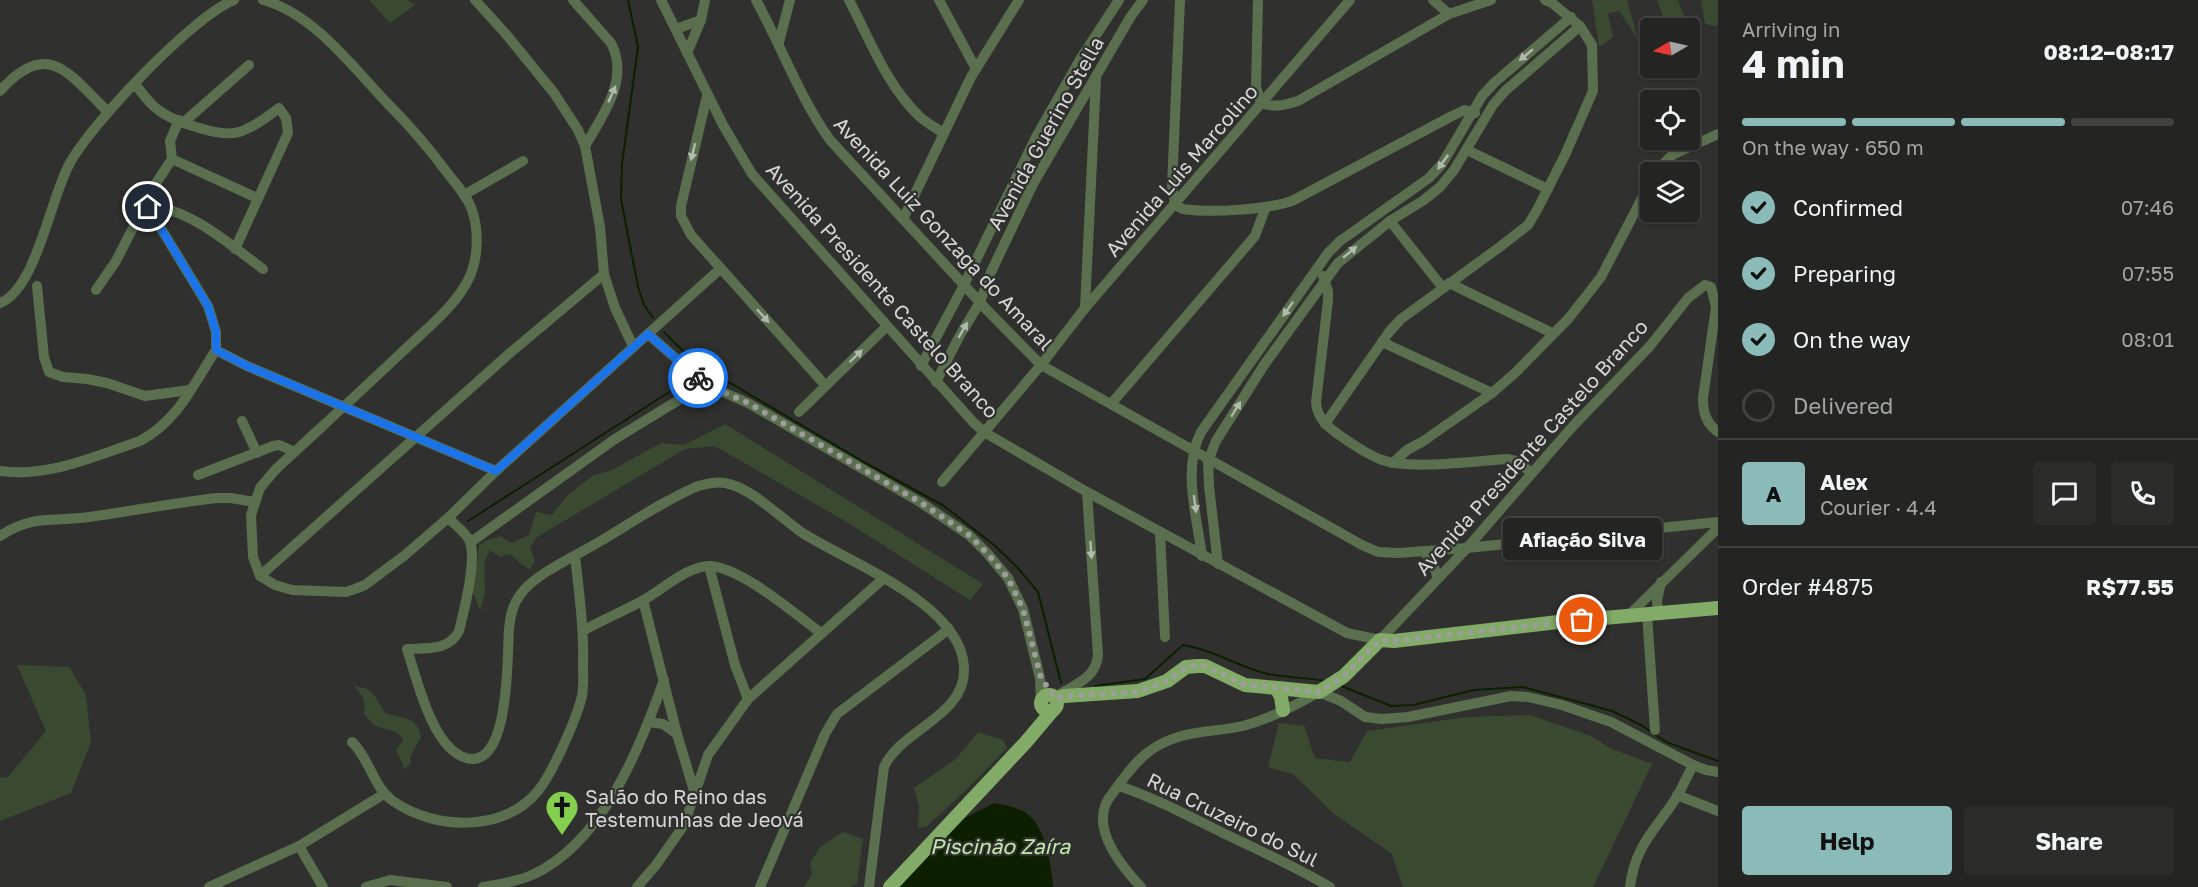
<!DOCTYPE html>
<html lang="en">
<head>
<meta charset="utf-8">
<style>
	:root { --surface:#242523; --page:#2c2d2b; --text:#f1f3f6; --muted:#a3a5a6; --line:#414241; --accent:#8bbbb9 }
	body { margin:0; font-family:"Golos Text",sans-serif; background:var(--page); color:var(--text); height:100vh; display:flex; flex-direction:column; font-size:22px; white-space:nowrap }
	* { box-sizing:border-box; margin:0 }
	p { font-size:20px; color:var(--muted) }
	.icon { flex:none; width:33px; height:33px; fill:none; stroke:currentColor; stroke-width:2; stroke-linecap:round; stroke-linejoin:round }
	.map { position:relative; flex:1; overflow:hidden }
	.panel { display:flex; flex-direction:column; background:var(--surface); width:480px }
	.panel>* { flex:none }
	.needle { width:39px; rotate:261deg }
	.tools { position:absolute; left:1640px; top:18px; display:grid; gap:12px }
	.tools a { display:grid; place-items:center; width:60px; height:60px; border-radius:6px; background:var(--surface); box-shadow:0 2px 4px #0004,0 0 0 2px var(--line); font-size:30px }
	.pin { position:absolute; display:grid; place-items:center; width:51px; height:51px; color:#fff; margin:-26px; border:3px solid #fff; border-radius:50%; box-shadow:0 2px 6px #0007 }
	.courier { position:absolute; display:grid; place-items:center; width:60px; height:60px; margin:-30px; border:4px solid #1a73e8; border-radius:50%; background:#fff; color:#222; box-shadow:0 2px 8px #0007 }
	.bubble { position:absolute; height:42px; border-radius:6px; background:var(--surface); box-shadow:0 2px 4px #0004,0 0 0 2px var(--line); font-size:20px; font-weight:700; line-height:42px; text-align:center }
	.headline em { font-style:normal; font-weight:700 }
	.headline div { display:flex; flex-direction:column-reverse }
	.headline { display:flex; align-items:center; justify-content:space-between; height:102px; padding:0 24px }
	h1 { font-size:39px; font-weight:700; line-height:45px }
	.bar { display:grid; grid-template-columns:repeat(4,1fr); gap:9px 6px; align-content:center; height:72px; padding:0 24px }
	.bar i { height:8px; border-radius:4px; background:var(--line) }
	.bar .on { background:var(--accent) }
	.bar p { grid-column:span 4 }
	.line { display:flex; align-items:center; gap:15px; padding:0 24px; border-top:2px solid var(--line) }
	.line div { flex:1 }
	.round { display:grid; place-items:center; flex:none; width:63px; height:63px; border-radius:6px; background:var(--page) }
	ol { padding:0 24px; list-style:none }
	li { display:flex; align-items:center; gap:18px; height:66px }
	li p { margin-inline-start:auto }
	li .icon { padding:6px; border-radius:50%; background:var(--accent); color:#111; stroke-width:4 }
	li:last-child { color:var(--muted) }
	li i { width:33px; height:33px; border:3px solid var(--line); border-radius:50% }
	.cta { display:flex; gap:12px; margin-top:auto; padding:12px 24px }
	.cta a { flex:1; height:69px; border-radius:6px; background:var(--accent); color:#111; font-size:24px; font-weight:700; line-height:69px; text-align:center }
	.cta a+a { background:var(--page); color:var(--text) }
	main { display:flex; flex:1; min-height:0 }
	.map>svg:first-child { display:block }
</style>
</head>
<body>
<main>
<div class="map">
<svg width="1718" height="887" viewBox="0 0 1718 887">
	<rect width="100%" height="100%" fill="#30312f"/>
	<!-- green -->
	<g fill="#3a4a30">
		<polygon points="369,0 407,0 415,5 390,23"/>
		<polygon points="1592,0 1627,0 1638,39 1619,11 1608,14 1613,37 1599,47"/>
		<polygon points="1657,0 1678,0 1685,18 1665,22"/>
		<polygon points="1701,0 1718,0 1718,26 1705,24"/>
		<polygon points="725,424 983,584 970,600 845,521 715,446 685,449 537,537 530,547 535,561 529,570 510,554 500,557 490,550 484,563 485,592 480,611 473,592 479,546 485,541 500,536 512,543 529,535 536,512 552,515 567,496 592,476 612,470 661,443 684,445"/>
		<polygon points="17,665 69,667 86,695 91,742 71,793 0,821 0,778 8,777 46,731"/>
		<path d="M353,686c21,2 22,10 32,27 18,7 31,1 36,24l-11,20 1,6 -6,6 -9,-19 8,-11 -8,-7 -21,-6 -11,-12c2,-14 -1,-19 -11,-28z"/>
		<polygon points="1530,715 1591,736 1610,748 1652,764 1593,887 1403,887 1392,854 1333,813 1293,774 1268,767 1279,723 1304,726 1315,758 1350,762 1367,731 1467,717"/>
		<polygon points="978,732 1003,740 1007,748 968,788 926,827 918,828 919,805 914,788 956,759"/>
		<polygon points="843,832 863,839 857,884 850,887 804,887 812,874 810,863 821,846"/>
	</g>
	<!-- water -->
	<path fill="#0c2000" d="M994,803c11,2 22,4 32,10 19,11 26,54 27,74h-157l69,-69z"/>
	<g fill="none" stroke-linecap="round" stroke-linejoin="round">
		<!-- stream -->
		<g stroke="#0c2000" stroke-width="2">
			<polyline points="628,0 638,47 622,164 621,199 638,287 644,305 653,318"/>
			<polyline points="664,332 701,369 732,384 862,461 944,506 994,545 1017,567 1038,592 1061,683"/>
			<polyline points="468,521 691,378"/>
			<polyline points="1339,685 1391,706 1413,705 1474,690 1523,687 1612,711 1641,725 1666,742 1718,761"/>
			<path d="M1095,686l50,-7 38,-34c31,5 51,20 81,28 19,5 41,4 61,8"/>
		</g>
		<!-- minor -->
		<g stroke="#5a6f4e" stroke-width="10">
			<path d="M263,0c52,14 91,69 127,106 22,22 41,45 59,69 7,9 16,19 21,30 10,23 9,57 -4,79 -14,25 -44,49 -65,69 -42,40 -84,78 -126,117l-15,18 -9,27 2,42 7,19 15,9 17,5 54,2 9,-3 10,-4 40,-30 43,-37 48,-47 224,-202"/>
			<polyline points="475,0 505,33 554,93 578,130 585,146 600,227 604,274 615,308 633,346"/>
			<path d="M573,0l38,43c19,36 -8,72 -26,103"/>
			<path d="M661,0l62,125 29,49 221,248 11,10 103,60 260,141 33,7 87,-92 106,-122 77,-80 38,-48 17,-13 6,2 5,20 -13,91c0,15 3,25 15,34"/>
			<path d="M756,0c25,46 44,98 74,140l158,171 53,54 321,180 16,7 20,1 69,-5 251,-26"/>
			<path d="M849,0c21,40 38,86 71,117 7,6 16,11 23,16"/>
			<polyline points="939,0 976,69"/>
			<path d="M1180,0l-8,186 3,19 8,4c28,4 82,1 109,-8l158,-84 15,-7 10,3"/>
			<path d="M1258,0l-2,87 5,16c14,5 24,2 37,-2l151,-87 42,-14"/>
			<polyline points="1433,0 1449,14"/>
			<polyline points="676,29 701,20"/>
			<polyline points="779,42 790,0"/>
			<polyline points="687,53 701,20 705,0"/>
			<path d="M135,84c7,9 13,18 22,25 15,12 63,29 82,23 15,-5 28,-15 40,-24l7,10 2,15 -53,116"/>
			<path d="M0,91c48,-54 69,-17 108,21"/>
			<polyline points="707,96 681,206 681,216 691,235 825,385"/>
			<polyline points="184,122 249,65"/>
			<polyline points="1467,150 1548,189"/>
			<polyline points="172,159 257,198"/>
			<polyline points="1656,172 1672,155 1718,134"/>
			<polyline points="464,195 523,161"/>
			<polyline points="145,202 208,306 216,332 216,350"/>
			<path d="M148,207c38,-2 85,40 115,62"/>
			<polyline points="903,219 971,77 1019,0"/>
			<polyline points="1390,221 1443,288"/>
			<path d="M1323,276l5,15v10l-12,101c1,17 13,26 26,35 13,9 26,18 40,23 29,10 92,1 125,-1l9,2 16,12"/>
			<polyline points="1449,283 1552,333"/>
			<polyline points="37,286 44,357 49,372 63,377 87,379 107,383 145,396 190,390"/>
			<polyline points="96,290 116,261 139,216 146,198 172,159 170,141 179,120"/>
			<path d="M0,303c37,-15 50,-105 70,-140 21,-39 123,-147 164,-163"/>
			<polyline points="1085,308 1096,79"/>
			<polyline points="648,334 705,384 748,403 920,502 969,535 987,553 1008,578 1023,609 1040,678 1041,701"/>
			<polyline points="1382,342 1492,393"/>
			<polyline points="216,350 247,366 496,471"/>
			<polyline points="921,366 964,285 1036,137 1081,58 1119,0"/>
			<polyline points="936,382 959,337 980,302 991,272 1033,184 1131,16 1143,0"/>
			<polyline points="1111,404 1255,236 1265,209"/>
			<polyline points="799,412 886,327"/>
			<polyline points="242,421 257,453"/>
			<polyline points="1325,424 1389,332 1401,319 1501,246 1528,225 1537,210 1565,155 1593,91 1592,45 1580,26 1552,3 1545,0"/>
			<polyline points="1393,463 1407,450 1422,442 1492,393 1515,373 1569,318 1601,277 1650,183"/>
			<path d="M0,471c48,7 95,-15 140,-30 38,-20 54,-58 76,-91"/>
			<polyline points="198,475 273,446 279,445 295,452"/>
			<polyline points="942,482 1041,365 1085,308 1350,0"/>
			<path d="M448,518c7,7 19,15 22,24 7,19 -6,69 -11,89 -10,20 -32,17 -52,18 10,30 25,99 59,109 45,13 41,-106 43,-129 1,-12 4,-25 11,-34 13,-20 57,-40 79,-53 32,-19 64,-41 99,-56 8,-2 17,-5 27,-3 25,4 55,34 76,49 46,30 160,71 163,135 3,49 -63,62 -80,100l-15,120"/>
			<polyline points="1160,532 1165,637"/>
			<path d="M0,536c33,-22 52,-14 89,-19 43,-6 85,-14 128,-19h14l23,4"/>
			<polyline points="471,542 615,439 705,384"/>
			<polyline points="1425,553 1431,559 1438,578"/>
			<path d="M1202,556c-5,-39 -20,-88 -1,-124l127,-179 12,-12 89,-63 13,-14 40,-68 12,-13 77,-66"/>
			<polyline points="1218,564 1209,486 1208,461 1216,441 1264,365 1338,263 1390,221 1424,200 1440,187 1454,170 1493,105 1505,91 1580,26"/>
			<polyline points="709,566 735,665 748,699"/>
			<polyline points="260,576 510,353 604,274"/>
			<polyline points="643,600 677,734 695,794"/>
			<polyline points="1658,613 1657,601 1661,582"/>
			<polyline points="1647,614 1655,730"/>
			<polyline points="1629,615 1718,528"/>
			<path d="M584,630c19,-10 39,-19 58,-29 18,-10 48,-37 69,-35 32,3 83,47 110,67"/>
			<path d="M1058,695c18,-11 38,-17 40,-40l-11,-163"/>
			<polyline points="649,722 663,724 677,734"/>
			<path d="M352,742c18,17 21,45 41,59 41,29 111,32 145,-10 14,-17 39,-73 44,-95 2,-10 1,-21 1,-32 1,-36 -4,-72 -8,-108"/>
			<path d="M1119,786c36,12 70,30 104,47 36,17 73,34 107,54"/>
			<polyline points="1677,795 1718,811"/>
			<polyline points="299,846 323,887"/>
			<polyline points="209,887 299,846 384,794"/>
			<polyline points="366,887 390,880 447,887"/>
			<path d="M483,887c16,-3 33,-5 49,-12 71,-32 107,-126 132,-195"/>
			<polyline points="637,887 656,865 684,825 708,755 748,699 884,578"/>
			<polyline points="760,887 825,734 837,714 949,629"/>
			<path d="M1141,887c-18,-19 -46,-53 -36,-81 3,-9 10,-15 15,-23 12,-16 24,-31 43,-40 25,-13 54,-11 80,-17 27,-7 53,-21 76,-34l22,9 24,16 17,2 26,-2 103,-21 17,1 34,8 49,17 82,43 13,5 12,2"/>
			<path d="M1630,887c5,-43 27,-58 48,-92 5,-10 10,-20 15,-30"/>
		</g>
		<!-- major -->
		<g stroke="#81ab67" stroke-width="14">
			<polyline points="1277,689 1281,697 1283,710"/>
			<circle cx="1049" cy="703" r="8"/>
			<polyline points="1056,699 1064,696 1138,691 1167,681 1186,667 1197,666 1205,666 1245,685 1319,692 1344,676 1380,640 1394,641 1558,622 1718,608"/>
			<polyline points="890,887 1026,742 1053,710"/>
		</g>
	</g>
	<!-- one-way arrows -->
	<defs><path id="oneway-solid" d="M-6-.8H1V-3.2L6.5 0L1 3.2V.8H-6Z" transform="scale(1.5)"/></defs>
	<g fill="#b2b9ae">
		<use href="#oneway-solid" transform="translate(1526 55) rotate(140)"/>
		<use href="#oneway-solid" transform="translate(612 94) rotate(-66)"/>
		<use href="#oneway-solid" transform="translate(693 152) rotate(104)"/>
		<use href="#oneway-solid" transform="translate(1443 162) rotate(126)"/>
		<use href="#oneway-solid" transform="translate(1350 252) rotate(-40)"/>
		<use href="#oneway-solid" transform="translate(1288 309) rotate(125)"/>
		<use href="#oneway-solid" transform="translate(763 316) rotate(48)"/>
		<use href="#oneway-solid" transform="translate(963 330) rotate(-60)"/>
		<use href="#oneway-solid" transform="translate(856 356) rotate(-44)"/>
		<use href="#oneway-solid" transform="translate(1236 409) rotate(-58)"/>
		<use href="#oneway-solid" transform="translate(1195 504) rotate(82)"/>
		<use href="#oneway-solid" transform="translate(1091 550) rotate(86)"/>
	</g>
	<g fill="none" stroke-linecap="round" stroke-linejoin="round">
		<!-- done -->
		<polyline stroke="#9d9e9c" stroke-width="6" stroke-dasharray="0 10.8" points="698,378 705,384 748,403 920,502 969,535 987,553 1008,578 1023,609 1041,678 1056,699 1064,696 1138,692 1167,681 1186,667 1197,666 1205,666 1245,685 1319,692 1344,676 1380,640 1394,641 1582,620"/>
		<!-- route -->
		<polyline stroke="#1a73e8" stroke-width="8" points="148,207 208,306 216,332 216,350 247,366 496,471 648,334 698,378"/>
	</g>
	<!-- icons -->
	<defs>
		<symbol id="church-pin" viewBox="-11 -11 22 30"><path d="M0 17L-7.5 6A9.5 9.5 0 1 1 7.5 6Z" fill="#84d04e" stroke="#30312f"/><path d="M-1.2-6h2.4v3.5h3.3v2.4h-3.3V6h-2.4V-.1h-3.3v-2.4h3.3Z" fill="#111"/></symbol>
	</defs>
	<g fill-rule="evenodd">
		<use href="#church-pin" x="543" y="788" width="38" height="52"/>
	</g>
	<g text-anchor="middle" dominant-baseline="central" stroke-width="4.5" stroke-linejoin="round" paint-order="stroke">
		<!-- street labels -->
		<g font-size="20" fill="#d8d9d7" stroke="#30312f">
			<text transform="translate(1045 133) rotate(-61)">Avenida Guerino Stella</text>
			<text transform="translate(1181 170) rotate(-49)">Avenida Luis Marcolino</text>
			<text transform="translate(944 233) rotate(47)">Avenida Luiz Gonzaga do Amaral</text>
			<text transform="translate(883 290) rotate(48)">Avenida Presidente Castelo Branco</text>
			<text transform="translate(1531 447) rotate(-48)">Avenida Presidente Castelo Branco</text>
			<text transform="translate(1233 819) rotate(26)">Rua Cruzeiro do Sul</text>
		</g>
		<!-- poi labels -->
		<g font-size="20" fill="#d8d9d7" stroke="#30312f" text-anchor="start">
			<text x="585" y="796">Salão do Reino das<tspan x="585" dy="23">Testemunhas de Jeová</tspan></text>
		</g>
		<!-- water labels -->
		<g font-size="21" font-style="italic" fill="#c1e9ab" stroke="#30312f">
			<text x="1000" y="846">Piscinão Zaíra</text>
		</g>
	</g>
</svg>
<div class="tools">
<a><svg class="needle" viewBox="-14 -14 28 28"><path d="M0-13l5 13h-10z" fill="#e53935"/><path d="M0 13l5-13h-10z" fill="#a3a5a6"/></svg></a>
<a><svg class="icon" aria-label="locate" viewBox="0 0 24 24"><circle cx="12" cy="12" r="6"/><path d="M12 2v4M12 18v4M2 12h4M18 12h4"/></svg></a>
<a><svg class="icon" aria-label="layers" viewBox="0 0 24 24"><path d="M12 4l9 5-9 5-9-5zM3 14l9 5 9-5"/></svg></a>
</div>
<div class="pin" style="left:1582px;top:620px;background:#ea580c"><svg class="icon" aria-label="bag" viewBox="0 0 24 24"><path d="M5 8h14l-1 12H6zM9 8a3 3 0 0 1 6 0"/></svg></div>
<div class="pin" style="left:148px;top:207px;background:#1f2937"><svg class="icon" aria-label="home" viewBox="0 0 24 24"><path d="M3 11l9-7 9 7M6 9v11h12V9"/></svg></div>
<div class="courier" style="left:698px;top:378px"><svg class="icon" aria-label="bike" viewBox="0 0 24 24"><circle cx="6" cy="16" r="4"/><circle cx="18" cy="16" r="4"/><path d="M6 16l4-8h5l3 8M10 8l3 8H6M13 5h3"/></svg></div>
<div class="bubble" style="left:1503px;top:518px;width:159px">Afiação Silva</div>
</div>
<section class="panel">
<div class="headline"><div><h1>4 min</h1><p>Arriving in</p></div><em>08:12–08:17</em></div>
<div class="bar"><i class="on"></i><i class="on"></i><i class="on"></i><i></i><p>On the way · 650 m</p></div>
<ol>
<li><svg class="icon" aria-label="check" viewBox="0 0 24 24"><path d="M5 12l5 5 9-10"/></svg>Confirmed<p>07:46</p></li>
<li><svg class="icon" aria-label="check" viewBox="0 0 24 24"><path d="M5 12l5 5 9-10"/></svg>Preparing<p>07:55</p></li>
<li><svg class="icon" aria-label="check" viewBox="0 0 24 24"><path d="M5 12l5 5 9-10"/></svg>On the way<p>08:01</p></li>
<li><i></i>Delivered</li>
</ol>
<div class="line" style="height:108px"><b class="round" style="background:var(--accent);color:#111">A</b><div><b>Alex</b><p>Courier · 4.4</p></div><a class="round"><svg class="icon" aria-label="chat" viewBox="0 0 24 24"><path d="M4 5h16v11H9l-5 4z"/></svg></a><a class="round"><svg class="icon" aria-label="phone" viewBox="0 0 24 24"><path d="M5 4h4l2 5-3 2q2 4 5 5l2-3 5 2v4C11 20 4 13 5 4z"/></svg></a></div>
<div class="line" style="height:78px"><div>Order #4875</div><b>R$77.55</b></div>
<div class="cta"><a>Help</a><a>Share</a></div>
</section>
</main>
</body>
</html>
